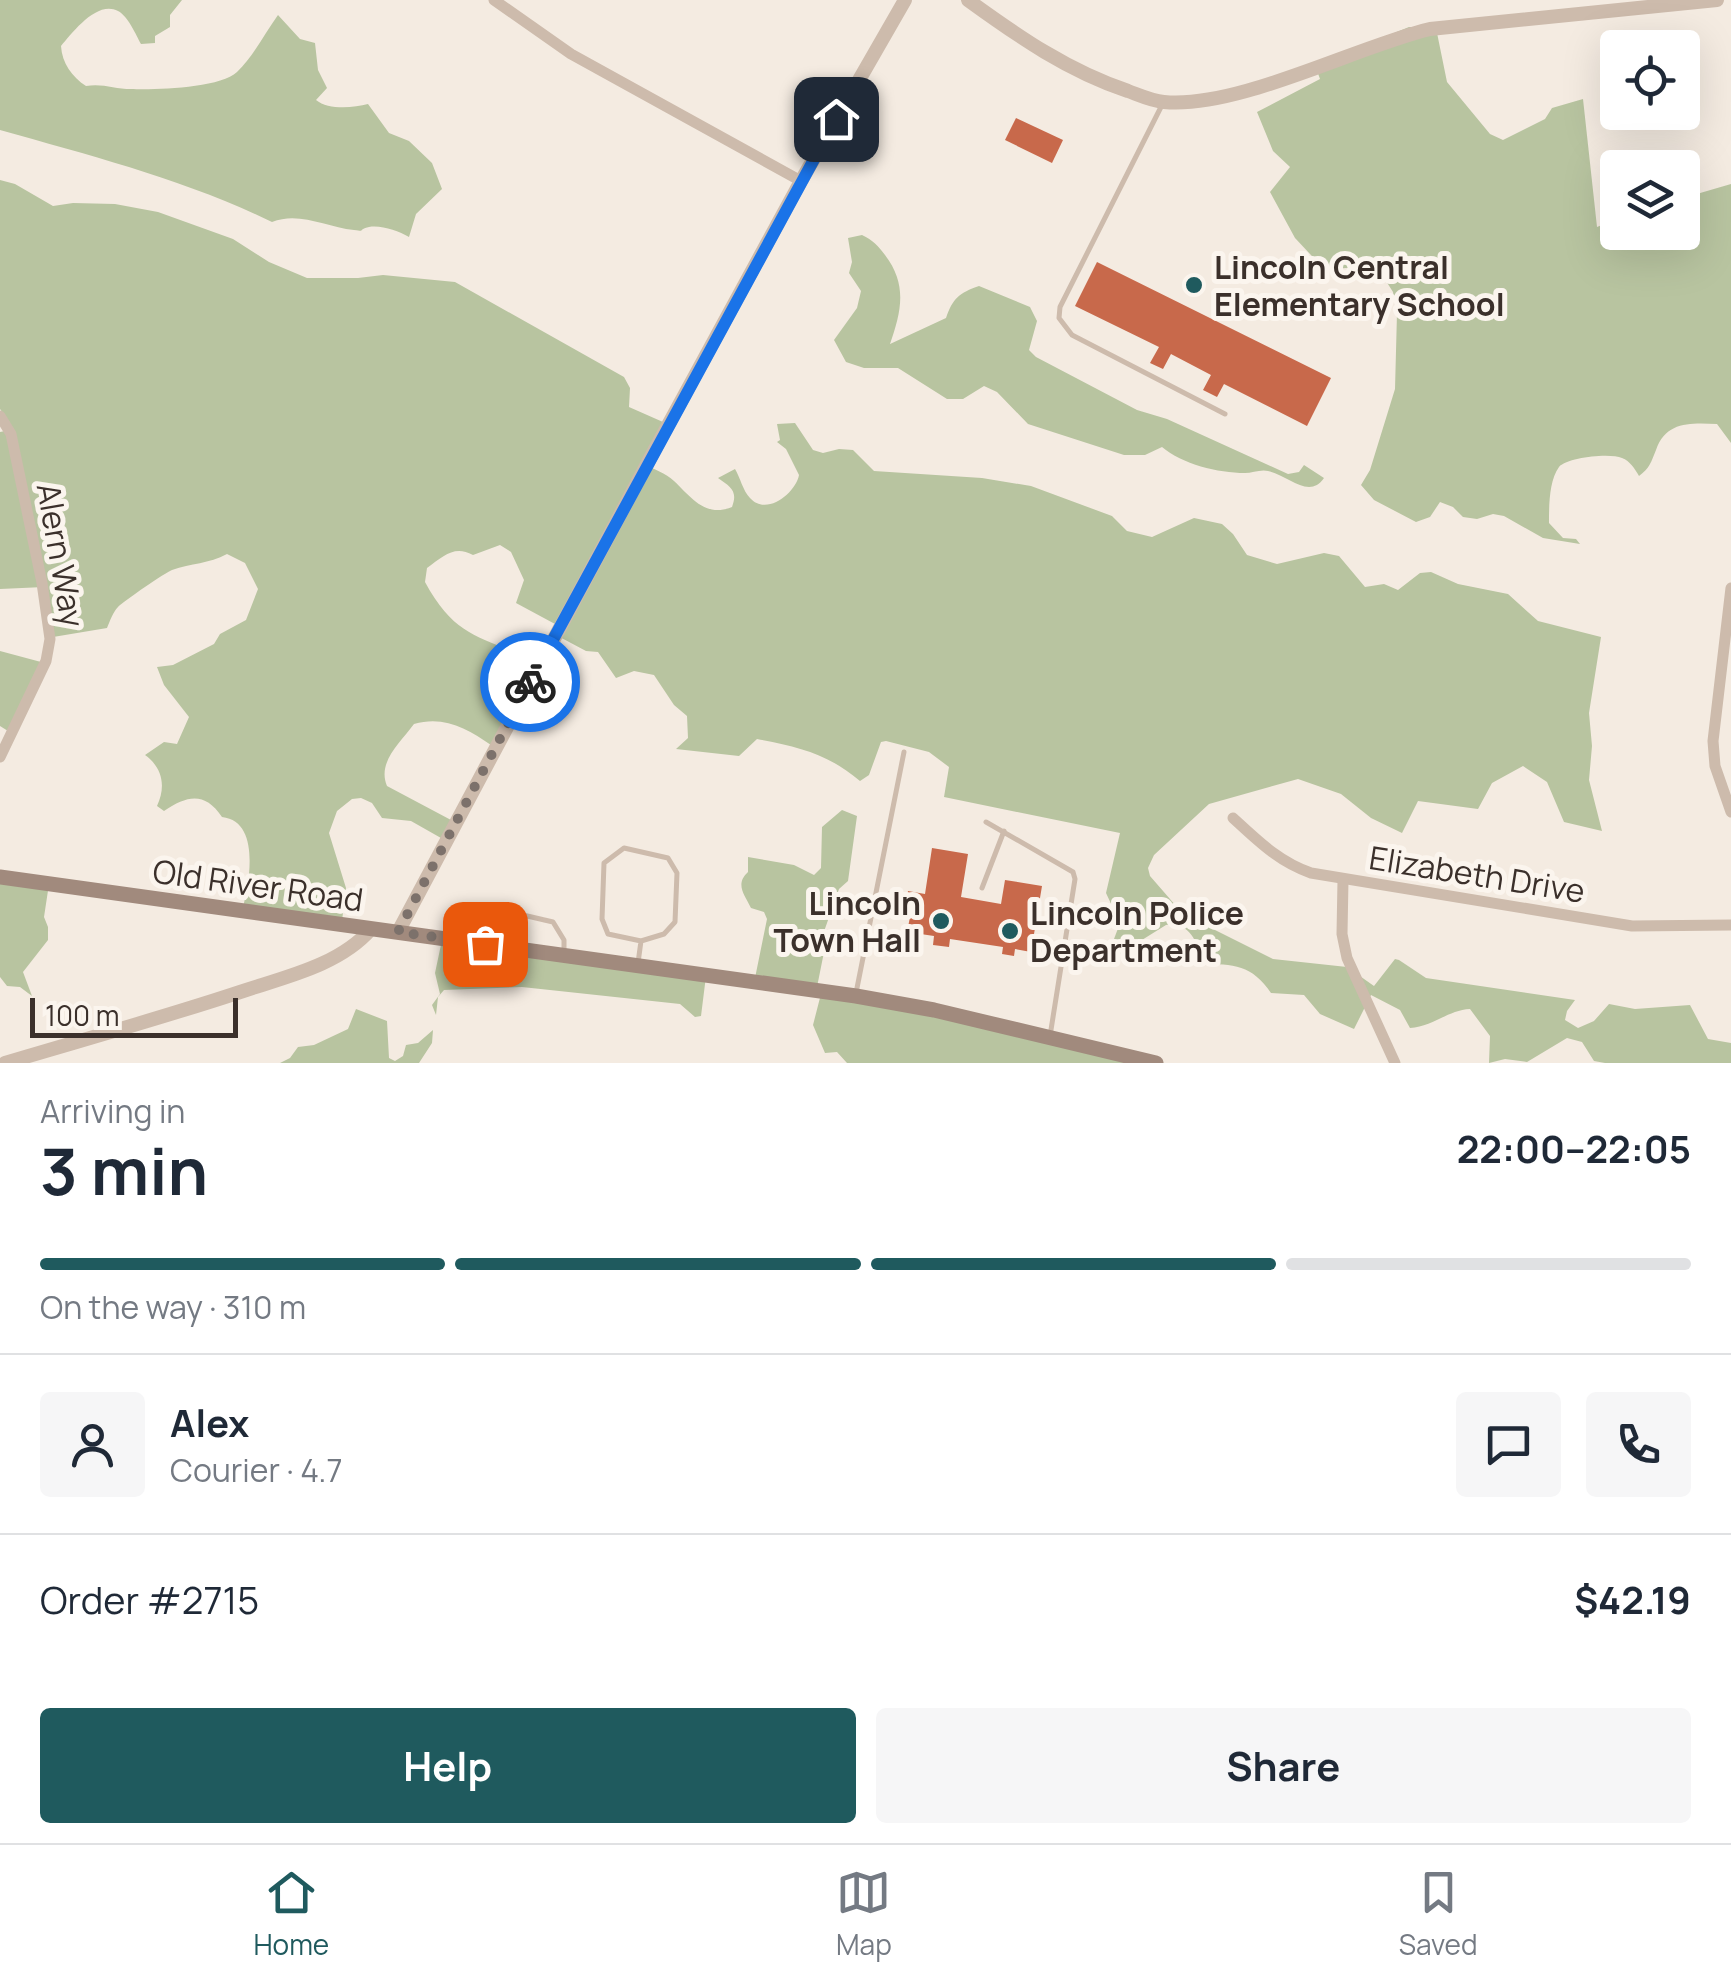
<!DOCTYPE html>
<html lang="en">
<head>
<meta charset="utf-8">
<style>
	:root { --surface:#fff; --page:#f6f6f7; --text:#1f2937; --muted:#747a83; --line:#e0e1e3; --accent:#1f5a5e }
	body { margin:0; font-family:Manrope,sans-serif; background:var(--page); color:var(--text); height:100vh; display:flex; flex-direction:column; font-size:38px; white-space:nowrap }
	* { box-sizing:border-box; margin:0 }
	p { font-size:32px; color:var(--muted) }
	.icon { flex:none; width:55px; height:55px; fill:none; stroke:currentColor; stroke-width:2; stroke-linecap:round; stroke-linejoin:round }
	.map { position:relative; height:1063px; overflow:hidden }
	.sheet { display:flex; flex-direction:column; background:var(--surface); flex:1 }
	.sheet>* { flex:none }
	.tools { position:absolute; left:1600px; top:30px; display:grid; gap:20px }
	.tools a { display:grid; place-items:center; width:100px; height:100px; border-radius:10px; background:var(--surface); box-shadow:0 10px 40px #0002; font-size:50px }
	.scale { position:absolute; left:30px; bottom:25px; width:208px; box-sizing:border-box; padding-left:10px; border:5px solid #3b302b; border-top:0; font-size:28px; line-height:35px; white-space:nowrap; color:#3b302b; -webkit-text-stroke:8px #fbf5ee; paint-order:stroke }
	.pin { position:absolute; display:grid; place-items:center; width:85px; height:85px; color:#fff; margin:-42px; border-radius:20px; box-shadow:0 5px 15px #0006 }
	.courier { position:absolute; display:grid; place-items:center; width:100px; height:100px; margin:-50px; border:8px solid #1a73e8; border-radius:50%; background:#fff; color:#222; box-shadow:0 2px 12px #0007 }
	.summary em { font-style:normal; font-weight:700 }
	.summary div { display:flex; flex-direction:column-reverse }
	.summary { display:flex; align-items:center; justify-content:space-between; height:170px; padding:0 40px }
	h1 { font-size:65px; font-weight:700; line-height:75px }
	.bar { display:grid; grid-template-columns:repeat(4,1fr); gap:15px 10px; align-content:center; height:120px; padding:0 40px }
	.bar i { height:12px; border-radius:8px; background:var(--line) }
	.bar .current { background:var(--accent) }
	.bar p { grid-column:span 4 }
	.line { display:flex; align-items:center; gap:25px; padding:0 40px; border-top:2px solid var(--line) }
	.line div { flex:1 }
	.round { display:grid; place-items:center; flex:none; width:105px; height:105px; border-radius:10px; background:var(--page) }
	.cta { display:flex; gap:20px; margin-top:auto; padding:20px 40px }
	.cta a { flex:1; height:115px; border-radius:10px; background:var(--accent); color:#fff; font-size:40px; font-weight:700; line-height:115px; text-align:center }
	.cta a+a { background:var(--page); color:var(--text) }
	.menu { display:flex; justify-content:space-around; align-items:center; height:140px; border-top:2px solid var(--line); background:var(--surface); font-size:28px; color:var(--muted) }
	.menu a { display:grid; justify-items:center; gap:5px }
	.menu .current { color:var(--accent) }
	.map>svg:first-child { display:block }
</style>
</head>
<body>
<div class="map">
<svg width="1731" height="1063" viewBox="0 0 1731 1063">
	<rect width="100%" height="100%" fill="#f4ebe1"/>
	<!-- green -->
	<g fill="#b8c4a0">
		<path d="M0,0h182l-12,15v12l-15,9v7l-14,1c-5,-9 -13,-28 -23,-33 -21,-11 -45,21 -57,35 1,17 11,31 25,40 16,-3 29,3 45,3 25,1 89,-1 106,-17 16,-15 28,-39 41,-57l22,24 15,4 3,27 9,18 -11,12c12,10 37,8 52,4l21,29 20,8 23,22 10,26 -26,25 -7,23c-11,-6 -27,-12 -40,-10 -13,3 -2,5 -15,3 -28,-3 -55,-19 -82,-8 -86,-42 -180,-66 -272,-92z"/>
		<path d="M1409,27l27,1 11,54 43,52 13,6 42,-21 7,-11 31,-9 14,128 20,-8 1,13h64l1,-34 48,-14v259l-14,-19c-26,-1 -51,-3 -61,26 -5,12 -6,18 -17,26 -4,-7 -9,-15 -17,-18 -12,-5 -54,-1 -63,9 -10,14 -10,39 -10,56l14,15 13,1 4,5 -37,-6 -39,-22 -11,-2 -16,5 -14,-2 -10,-10 -13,-5 -10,15 -14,5 -42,-22 -13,-15 9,-15 25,-81 2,-76 -4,-21 -7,-11 -15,-9 -25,-4 -21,2 -30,-32 -25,-46 20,-25 -17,-16 -16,-39 63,-33 -5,-14z"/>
		<path d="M0,180l15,4 38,22 20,-3 42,1 43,8 75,27 36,23 38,16h51l25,-3 72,7 169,95 6,11 -1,19 34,15 -19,42c9,5 22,9 30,17 17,16 31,37 58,26 6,-16 -1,-20 -14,-29l17,-9c5,8 8,22 15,29 17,19 46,-6 49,-23l-13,-26 -9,-7 3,-2 -3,-16 18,-1 18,27 10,3 16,-4 14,1 21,21 108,7 49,8 81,30 15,15 25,6 42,-19 28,6 11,10 14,21 30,9 47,-11 15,3 26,31 19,-3 14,6 22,-17 11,-1 27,12 50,10 30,27 63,16 -12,76 3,33 -3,34 13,51 -38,-9 -17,-40 -24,-16 -31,17 -14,26 -60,-8 -16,32 -31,-15 -30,-24 -43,-15 -89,25 -55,51 -6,13 2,8 33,38 90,45 74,8 27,19 21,-27 4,1 27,18 149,22 -8,11 -2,9 13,8 16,-7 15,-17 26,5 55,-4 18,34 23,4v20h-126l-11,-2 -12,-19 -15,-4 -40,24 -22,-3 -16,4 1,-27 -20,-27c-22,1 -38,18 -60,19l-10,-18 -29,-15 -17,34 -34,-15 -16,-19 -33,-2c-19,-28 -37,-29 -70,-29 -1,-19 -12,-44 -35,-39l-61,38 15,-40 -14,-30 14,-60 -176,-36 5,-30 -20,-15 -43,-11 -5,1 -12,33 -9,6c-33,-28 -62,-34 -103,-42l-18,17 -63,-7 12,-11 -1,-22 -13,-11 -20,-30 -20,-4 -18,7 -18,-26 -12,-1 -32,-17 1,-10 -39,-21 8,-23 -13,-28 -11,-7 -27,10c-19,-10 -29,1 -46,13l-2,14c32,59 57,52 110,81l-44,82c-23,-16 -47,-30 -77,-21 -14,19 -37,38 -27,62l64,34 -10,18 -30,-17 -29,-3 -10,-15 -11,-5 -9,1 -15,12 -8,22 17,55 -4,33 -99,-14c7,-27 17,-86 -21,-90 -17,-25 -34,-22 -58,-6l-7,-5c9,-19 6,-38 -12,-51l19,-13 13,2 12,-27 -25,-32 -7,-18 16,-2 41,-21 6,-10 26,-14 12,-31 -13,-26 -18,-9c-18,10 -36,9 -55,16 -6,2 -48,31 -54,37 -5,5 -8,14 -11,21l-54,9 -9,-50 -44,2v-157l10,-2v-7l-10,-14z"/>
		<path d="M862,235c11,5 16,11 23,20 23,30 16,57 5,89l56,-26c7,-20 13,-25 33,-32l51,21 7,14 -8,29 7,7 101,53 30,9 121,55 11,-2 5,-7 20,13c-15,22 -36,-3 -56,-7 -7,-2 -16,2 -23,2 -27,0 -63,-9 -83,-26l-17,8h-21l-96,-31 -31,-32 -13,-6 -21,13h-16l-49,-31h-34l-18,-6 -12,-22 23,-32 4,-17 -12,-18 3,-11 -4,-24z"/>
		<polygon points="0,651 41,662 8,731 0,726"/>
		<path d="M842,810l15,6 -9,65 -9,8 -18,51 3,12 -7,35 -62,-9 12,-59 -3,-7 -13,-4c-7,-14 -16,-24 -3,-36v-15l46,8 20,10 7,-7 1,-41z"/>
		<polygon points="0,877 49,884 44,917 48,927 48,940 23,972 32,996 20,987 7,986 0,977"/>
		<polygon points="442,940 706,976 701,1016 695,1017 680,1004 522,987 444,990 438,997 436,1015 432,1005 440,994 435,973"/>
		<polygon points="822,990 1100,1045 1164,1063 847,1063 837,1052 825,1053 813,1025"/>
		<polygon points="356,1009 387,1021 389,1058 395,1061 403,1056 406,1045 418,1043 433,1030 432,1043 419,1063 280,1063 290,1058 298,1047 314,1045 348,1029"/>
	</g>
	<!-- building -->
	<g fill="#c8694b">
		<polygon points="1016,118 1063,140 1052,163 1005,140"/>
		<polygon points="1097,262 1331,378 1307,426 1224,384 1217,397 1203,390 1211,375 1171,354 1163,369 1150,363 1159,347 1075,306"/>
		<polygon points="932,848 968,854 961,897 1001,904 1005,880 1042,886 1031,952 1015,949 1014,956 1002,954 1003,947 950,939 949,947 933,945 934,936 907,932 911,912 904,911 908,891 925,894"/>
	</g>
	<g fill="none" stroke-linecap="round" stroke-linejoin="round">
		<!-- service -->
		<g stroke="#cdbbac" stroke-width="5">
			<polyline points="1162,105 1060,307 1059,318 1072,335 1225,414"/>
			<polyline points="986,822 1073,872 1075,879 1050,1036"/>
			<polyline points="982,888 1004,831"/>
			<polyline points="496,944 506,921 523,915 553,922 564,940 564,952"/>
			<polyline points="638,963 641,941 664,934 675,922 677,873 668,858 624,848 604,863 602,919 608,934 641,941"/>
			<polyline points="856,993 904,752"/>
		</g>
		<!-- minor -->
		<g stroke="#cdbbac" stroke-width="11">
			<polyline points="494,0 571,54 801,181"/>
			<polyline points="0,416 11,434 42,583 50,639 46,661 0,757"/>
			<polyline points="1731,588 1713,741 1715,766 1731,812"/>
			<path d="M1233,818c25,23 46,44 78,55l321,53 99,-1"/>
			<polyline points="1343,880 1342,934 1347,958 1395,1063"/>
		</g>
		<!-- tertiary -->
		<g stroke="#cdbbac" stroke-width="14">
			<path d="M968,0c51,37 100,71 160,91 11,4 24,10 36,11 74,7 191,-55 266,-73l287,-29"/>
			<polyline points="398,932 654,451 801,181 905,0"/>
			<path d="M5,1063c77,-23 153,-44 229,-69 46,-16 104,-27 137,-65"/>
		</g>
		<!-- secondary -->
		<polyline stroke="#a18a7d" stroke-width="15" points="0,877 856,996 934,1010 1156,1063"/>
	</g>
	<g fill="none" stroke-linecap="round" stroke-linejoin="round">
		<!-- done -->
		<polyline stroke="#7c716b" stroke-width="10" stroke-dasharray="0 18" points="485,944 398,932 530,682"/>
		<!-- route -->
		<polyline stroke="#1a73e8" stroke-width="12" points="530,682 836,119"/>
	</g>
	<!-- markers -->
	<g fill="#1f5a5e" stroke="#fbf5ee" stroke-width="4">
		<circle cx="1194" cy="285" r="10"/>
		<circle cx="941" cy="921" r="10"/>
		<circle cx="1010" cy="931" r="10"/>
	</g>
	<g text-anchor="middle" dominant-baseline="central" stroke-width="10" stroke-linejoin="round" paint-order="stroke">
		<!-- poi labels -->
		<g font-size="32" font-weight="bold" fill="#3b302b" stroke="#fbf5ee" text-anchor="start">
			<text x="1214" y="267">Lincoln Central<tspan x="1214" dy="37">Elementary School</tspan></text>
			<text x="921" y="903" text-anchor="end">Lincoln<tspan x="921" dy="37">Town Hall</tspan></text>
			<text x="1030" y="913">Lincoln Police<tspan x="1030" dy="37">Department</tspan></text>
		</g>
		<!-- street labels -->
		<g font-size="32" fill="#3b302b" stroke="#fbf5ee">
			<text transform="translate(61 555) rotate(80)">Alern Way</text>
			<text transform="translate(1477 874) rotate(9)">Elizabeth Drive</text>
			<text transform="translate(258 885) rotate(8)">Old River Road</text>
		</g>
	</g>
</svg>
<div class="tools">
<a><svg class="icon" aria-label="locate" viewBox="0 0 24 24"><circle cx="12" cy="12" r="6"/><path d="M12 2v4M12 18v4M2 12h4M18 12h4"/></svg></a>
<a><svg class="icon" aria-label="layers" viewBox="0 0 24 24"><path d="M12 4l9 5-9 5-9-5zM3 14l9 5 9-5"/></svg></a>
</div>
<div class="scale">100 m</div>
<div class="pin" style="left:485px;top:944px;background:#ea580c"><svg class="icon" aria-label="bag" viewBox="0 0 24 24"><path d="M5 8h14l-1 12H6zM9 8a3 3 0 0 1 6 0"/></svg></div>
<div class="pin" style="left:836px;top:119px;background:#1f2937"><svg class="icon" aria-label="home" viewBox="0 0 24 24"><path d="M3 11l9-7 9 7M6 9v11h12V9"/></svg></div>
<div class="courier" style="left:530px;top:682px"><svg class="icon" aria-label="bike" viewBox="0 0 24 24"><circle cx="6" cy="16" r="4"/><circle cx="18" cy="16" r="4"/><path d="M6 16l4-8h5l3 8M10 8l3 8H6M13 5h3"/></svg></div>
</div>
<section class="sheet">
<div class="summary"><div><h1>3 min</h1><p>Arriving in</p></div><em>22:00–22:05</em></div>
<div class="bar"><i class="current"></i><i class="current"></i><i class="current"></i><i></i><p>On the way · 310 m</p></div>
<div class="line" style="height:180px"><a class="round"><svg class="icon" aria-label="person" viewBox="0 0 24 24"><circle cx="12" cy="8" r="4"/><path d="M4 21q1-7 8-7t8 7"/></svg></a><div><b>Alex</b><p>Courier · 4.7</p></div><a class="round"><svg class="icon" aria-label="chat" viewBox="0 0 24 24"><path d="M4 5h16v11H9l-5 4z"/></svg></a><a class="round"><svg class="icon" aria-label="phone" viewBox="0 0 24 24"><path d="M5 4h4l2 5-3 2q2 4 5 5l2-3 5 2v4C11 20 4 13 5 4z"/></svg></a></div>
<div class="line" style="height:130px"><div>Order #2715</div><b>$42.19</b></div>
<div class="cta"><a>Help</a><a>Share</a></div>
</section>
<nav class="menu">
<a class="current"><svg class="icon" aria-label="home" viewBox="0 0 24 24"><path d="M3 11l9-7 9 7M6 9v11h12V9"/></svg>Home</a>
<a><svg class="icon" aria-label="map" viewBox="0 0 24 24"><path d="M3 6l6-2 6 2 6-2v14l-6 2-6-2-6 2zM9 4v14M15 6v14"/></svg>Map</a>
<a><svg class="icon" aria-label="saved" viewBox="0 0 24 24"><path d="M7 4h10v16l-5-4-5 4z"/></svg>Saved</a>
</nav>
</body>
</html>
